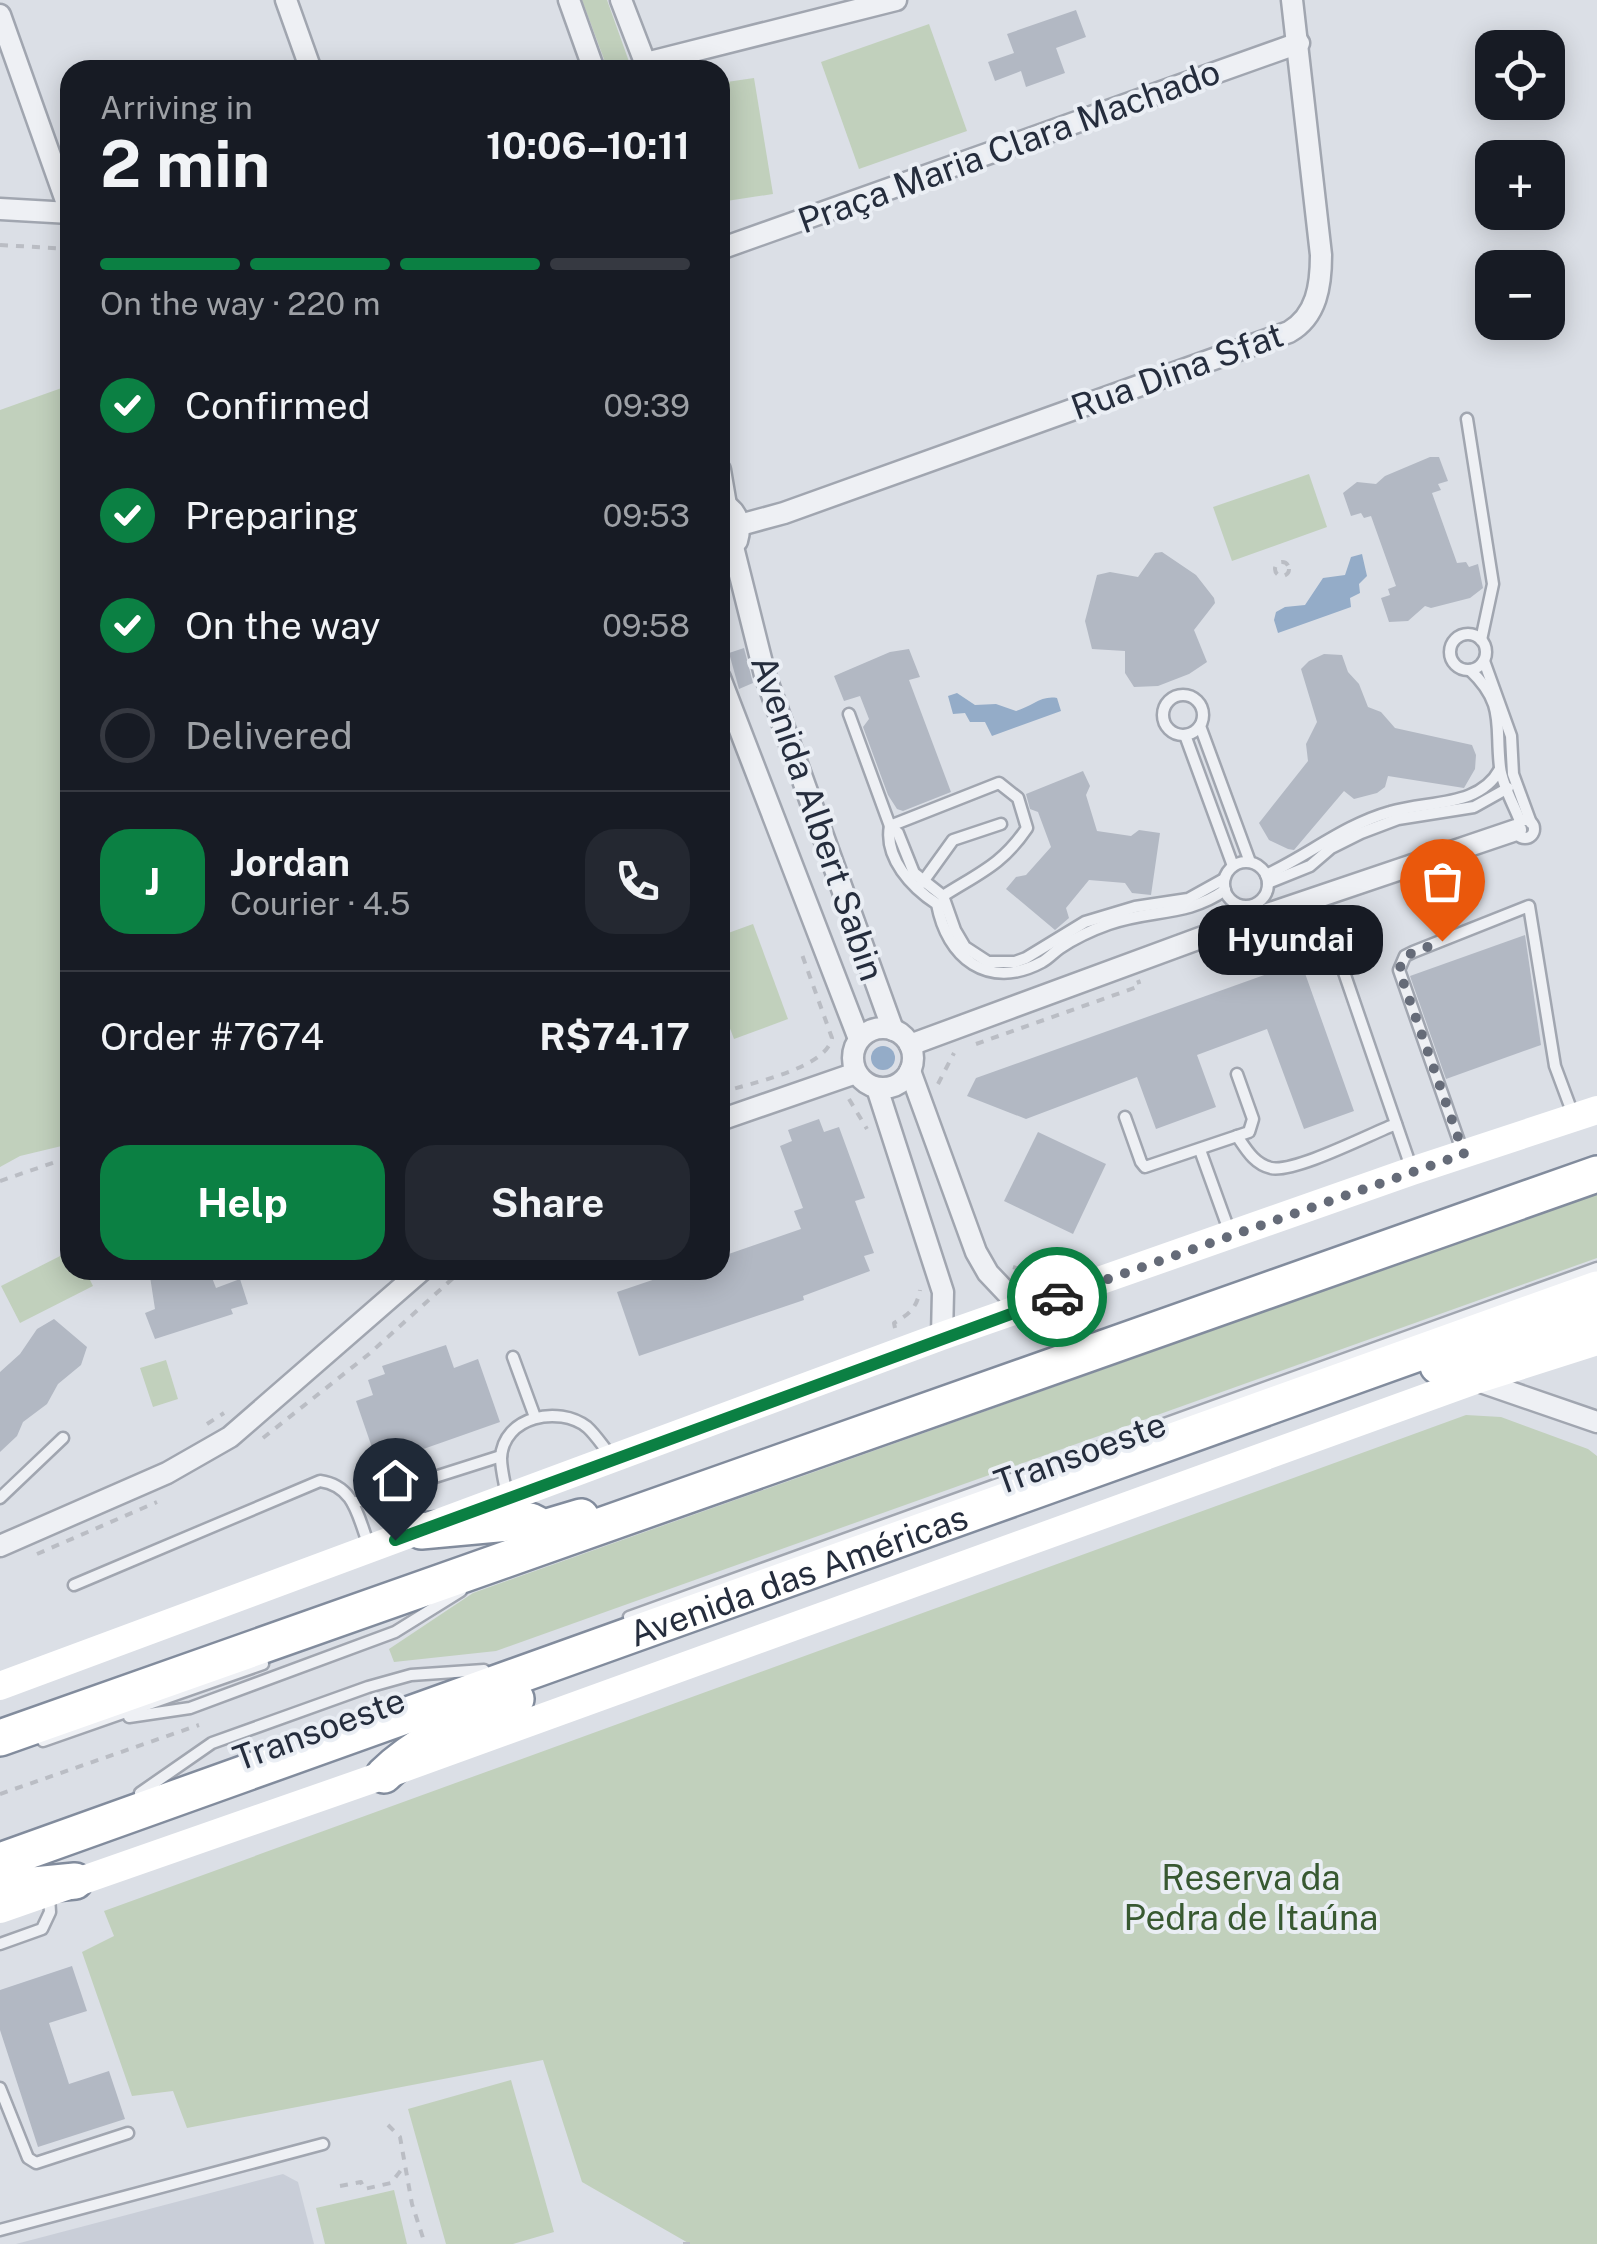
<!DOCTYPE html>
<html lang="en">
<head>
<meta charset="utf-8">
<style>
	:root { --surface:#171b24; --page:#242831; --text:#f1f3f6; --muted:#9ea1a6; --line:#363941; --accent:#0b8043 }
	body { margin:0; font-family:"Public Sans",sans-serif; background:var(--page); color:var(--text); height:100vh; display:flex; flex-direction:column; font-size:38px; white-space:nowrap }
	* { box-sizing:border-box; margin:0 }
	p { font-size:32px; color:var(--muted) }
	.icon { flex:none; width:55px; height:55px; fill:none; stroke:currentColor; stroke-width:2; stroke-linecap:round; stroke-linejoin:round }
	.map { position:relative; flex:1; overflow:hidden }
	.panel { position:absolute; left:60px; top:60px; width:670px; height:1220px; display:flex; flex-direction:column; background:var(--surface); border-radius:30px; box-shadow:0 5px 25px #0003 }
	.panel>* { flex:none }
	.tools { position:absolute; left:1475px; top:30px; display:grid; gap:20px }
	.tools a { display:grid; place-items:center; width:90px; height:90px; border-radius:20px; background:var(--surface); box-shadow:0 5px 25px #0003; font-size:50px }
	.pin { position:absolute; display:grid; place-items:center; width:85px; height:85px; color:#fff; margin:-102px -42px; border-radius:50% 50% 50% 0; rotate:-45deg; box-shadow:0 0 10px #0007 }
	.pin .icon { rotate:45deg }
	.courier { position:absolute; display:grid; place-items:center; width:100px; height:100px; margin:-50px; border:8px solid #0b8043; border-radius:50%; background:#fff; color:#222; box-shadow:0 2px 12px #0007 }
	.bubble { position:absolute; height:70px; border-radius:30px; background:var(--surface); box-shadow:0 5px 25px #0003; font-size:32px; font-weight:700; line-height:70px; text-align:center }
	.summary em { font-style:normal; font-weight:700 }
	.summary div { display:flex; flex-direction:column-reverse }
	.summary { display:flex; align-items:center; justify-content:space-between; height:170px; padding:0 40px }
	h1 { font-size:65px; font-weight:700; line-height:75px }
	.bar { display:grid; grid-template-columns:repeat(4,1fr); gap:15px 10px; align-content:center; height:120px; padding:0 40px }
	.bar i { height:12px; border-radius:8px; background:var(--line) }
	.bar .active { background:var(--accent) }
	.bar p { grid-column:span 4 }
	.line { display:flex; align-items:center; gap:25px; padding:0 40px; border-top:2px solid var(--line) }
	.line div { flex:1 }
	.round { display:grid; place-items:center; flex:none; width:105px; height:105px; border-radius:30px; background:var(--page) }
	ol { padding:0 40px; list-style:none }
	li { display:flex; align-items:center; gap:30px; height:110px }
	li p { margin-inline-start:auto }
	li .icon { padding:10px; border-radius:50%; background:var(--accent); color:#fff; stroke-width:4 }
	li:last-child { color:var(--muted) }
	li i { width:55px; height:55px; border:5px solid var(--line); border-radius:50% }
	.button { display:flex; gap:20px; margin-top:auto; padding:20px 40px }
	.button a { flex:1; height:115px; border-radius:30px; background:var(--accent); color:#fff; font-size:40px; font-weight:700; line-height:115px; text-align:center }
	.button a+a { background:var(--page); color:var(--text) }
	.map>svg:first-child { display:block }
</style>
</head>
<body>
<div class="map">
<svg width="1597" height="2244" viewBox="0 0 1597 2244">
	<rect width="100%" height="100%" fill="#dbdfe6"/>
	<!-- built -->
	<polygon fill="#c9ced8" points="283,2174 298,2182 314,2244 16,2244"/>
	<!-- green -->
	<g fill="#c1d0bc">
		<polygon points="582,0 607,0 632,70 608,70"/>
		<polygon points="929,24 967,131 859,169 821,62"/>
		<polygon points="754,78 773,194 720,202 720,83"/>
		<polygon points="70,385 70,1144 20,1156 0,1167 0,410"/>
		<polygon points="1309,474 1327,527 1232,561 1213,507"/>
		<polygon points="753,924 788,1019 734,1039 720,1002 720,936"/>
		<polygon points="1597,1194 1597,1258 496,1651 394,1662 389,1649 473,1593"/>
		<polygon points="70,1251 70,1270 85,1270 93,1286 20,1323 1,1286"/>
		<polygon points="166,1360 178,1399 153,1407 140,1368"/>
		<polygon points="1466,1415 1501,1417 1588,1449 1597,1456 1597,2244 690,2244 582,2182 543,2060 187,2128 173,2091 132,2096 82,1952 114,1936 104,1911"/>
		<polygon points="511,2080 554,2232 513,2244 446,2244 408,2109"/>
		<polygon points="394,2190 407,2244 325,2244 316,2208"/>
	</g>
	<!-- water -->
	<g fill="#94acc8">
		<polygon points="1362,554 1367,576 1359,584 1360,593 1350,598 1351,607 1278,633 1274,620 1276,612 1285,607 1305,605 1323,578 1345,575 1351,557"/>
		<path d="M957,693l18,12 21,-1 20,7c15,-4 25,-16 41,-13l4,13 -69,25 -7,-14h-15l-5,-9 -12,1 -5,-18z"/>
		<circle cx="883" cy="1058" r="12"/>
	</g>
	<!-- building -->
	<g fill="#b2b8c3">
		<polygon points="1076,10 1086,37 1056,48 1065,73 1026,87 1021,71 995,81 988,62 1014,53 1007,34"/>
		<polygon points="1430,457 1439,457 1448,481 1438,484 1441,490 1432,493 1457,563 1466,562 1469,567 1478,564 1483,588 1470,598 1431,608 1425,606 1408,621 1389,622 1381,598 1390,595 1388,589 1396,586 1371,516 1364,518 1361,513 1351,516 1343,493 1357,482 1376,484 1385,476"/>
		<polygon points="1162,552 1196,575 1214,598 1215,603 1194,630 1207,662 1189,674 1158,686 1134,687 1125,673 1125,651 1092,649 1085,621 1097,575 1110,572 1138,577 1155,553"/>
		<polygon points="744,648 753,683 739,689 729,653"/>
		<polygon points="909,649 920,677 909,680 951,792 903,811 897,809 888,795 863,727 869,719 860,696 844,701 834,676 890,652"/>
		<polygon points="1324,654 1342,655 1348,672 1359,684 1368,707 1381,712 1395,728 1472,745 1476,755 1475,769 1464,788 1388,776 1385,787 1377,793 1354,799 1344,791 1294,850 1288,849 1269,840 1259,823 1308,761 1306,744 1317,722 1301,669 1309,661"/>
		<polygon points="1083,771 1090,786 1086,795 1097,831 1131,836 1139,830 1160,833 1151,895 1132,893 1125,883 1089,880 1066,908 1069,918 1055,930 1006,889 1016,877 1026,875 1051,847 1038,812 1030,809 1026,794"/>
		<polygon points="1525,935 1541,1045 1446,1079 1410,976"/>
		<polygon points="1301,962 1354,1111 1304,1129 1267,1029 1197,1055 1216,1107 1156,1129 1137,1077 1026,1119 967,1096 976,1078"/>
		<polygon points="819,1119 824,1132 839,1127 865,1198 855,1201 874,1253 864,1256 870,1271 803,1296 804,1300 639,1356 617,1292 682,1270 720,1270 720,1257 801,1229 794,1211 803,1208 780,1146 792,1141 788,1130"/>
		<polygon points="1038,1132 1106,1164 1073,1234 1004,1201"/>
		<polygon points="149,1270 209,1270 216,1288 240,1279 248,1304 231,1309 233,1314 155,1339 145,1313 155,1309"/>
		<polygon points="54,1319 87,1347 81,1365 58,1384 47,1404 23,1422 17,1436 0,1452 0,1372 20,1354 37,1329"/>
		<polygon points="446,1345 454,1368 478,1359 500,1422 378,1465 356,1401 373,1395 368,1380 385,1374 382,1366"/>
		<polygon points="72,1966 87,2011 49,2023 69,2084 109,2071 125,2119 38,2147 0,2030 0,1990"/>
	</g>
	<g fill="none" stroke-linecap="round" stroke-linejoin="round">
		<defs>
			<g id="lane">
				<polyline points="1467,419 1493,584 1481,640"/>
				<circle cx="1468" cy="652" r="18"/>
				<polyline points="1484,661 1511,736 1513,774 1531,823"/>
				<path d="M1470,670c36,34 25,55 30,97 2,18 14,38 20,54"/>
				<circle cx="1183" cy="715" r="20"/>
				<polyline points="849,714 890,826 898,833 914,873 943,896 955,930 965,947 988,962 1015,962 1026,958 1085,922 1135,907 1188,899 1224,879"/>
				<polyline points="1200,726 1250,862"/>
				<polyline points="1185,735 1233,866"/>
				<circle cx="1525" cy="829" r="9"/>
				<path d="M890,826c-6,32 22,62 47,78 10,54 51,87 105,58 7,-4 12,-10 18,-14 15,-10 32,-18 49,-24 42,-15 78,-7 116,-34"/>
				<path d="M890,826l109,-43 19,15 9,30c-25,37 -48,45 -84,68"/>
				<circle cx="1246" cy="884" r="22"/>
				<path d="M1266,875c43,-20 78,-50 124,-63 39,-12 89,-4 110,-43"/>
				<polyline points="922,883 953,840 1001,824"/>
				<polyline points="1268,883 1310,866 1331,848 1361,833 1398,819 1474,807 1508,788"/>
				<polyline points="1336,949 1412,1170"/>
				<polyline points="1125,1117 1141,1162 1145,1167 1249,1132 1253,1119 1237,1074"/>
				<path d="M1237,1136c9,13 17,28 34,32 24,5 99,-34 125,-44"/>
				<polyline points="1200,1150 1230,1233"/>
				<polyline points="1463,1153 1399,970 1405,956 1413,952 1529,906 1555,1066 1574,1117"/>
				<polyline points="513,1357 535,1417"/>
				<path d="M507,1496c-2,-12 -6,-26 -6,-38 2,-42 58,-53 86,-31 9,8 17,21 25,30"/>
				<polyline points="0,1498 63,1438"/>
				<polyline points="353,1503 501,1456"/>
				<path d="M74,1585l246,-104c36,5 38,38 50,67"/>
				<polyline points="629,1617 1597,1268"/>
				<polyline points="129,1717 190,1708 395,1632 461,1591"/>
				<polyline points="43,1741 263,1664"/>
				<polyline points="140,1793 212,1743 368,1687 411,1675 484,1670"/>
				<polyline points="0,1944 42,1929 50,1912 49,1896"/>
				<polyline points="0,2088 28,2158 36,2163 128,2133"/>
				<polyline points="0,2230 323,2144"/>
			</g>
			<g id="street">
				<polyline points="286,0 311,70"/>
				<polyline points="569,0 594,70"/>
				<polyline points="621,0 648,70"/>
				<polyline points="0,15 70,212"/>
				<polyline points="646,63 896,0"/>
				<polyline points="0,209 70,213"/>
				<polyline points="720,249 1299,43"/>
				<polyline points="720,470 726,505"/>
				<path d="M720,503c17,6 22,21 17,38l-17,14"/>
				<path d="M740,525l44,-12 505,-181c28,-16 32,-47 32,-77l-29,-255"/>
				<polyline points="733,547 765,675 893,1030"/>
				<polyline points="720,678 859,1039"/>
				<circle cx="883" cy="1058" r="30"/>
				<polyline points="910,1045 1241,923 1516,830"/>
				<polyline points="910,1071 976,1252 988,1273 1022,1309"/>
				<polyline points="877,1088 943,1292 942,1336"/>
				<polyline points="720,1120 856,1073"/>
				<polyline points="1475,1380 1597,1422"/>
				<polyline points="0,1546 167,1473 230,1437 422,1270"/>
			</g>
			<g id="highway">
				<polyline points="1438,1366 1597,1322"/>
				<polyline points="421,1531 530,1521 544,1528 581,1517"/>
				<polyline points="0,1738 1597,1174"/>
				<path d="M384,1775c37,-36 85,-54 132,-76"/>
				<path id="s1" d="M0,1861l1597,-572"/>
				<polyline points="0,1879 34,1885 75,1881"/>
			</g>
		</defs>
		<!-- lane casing -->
		<use href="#lane" stroke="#a1a6b0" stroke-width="15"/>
		<!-- street casing -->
		<use href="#street" stroke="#a1a6b0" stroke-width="25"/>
		<!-- highway casing -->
		<use href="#highway" stroke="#828c9d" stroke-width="40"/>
		<!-- path -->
		<g stroke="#babdc4" stroke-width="4" stroke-dasharray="8 8" stroke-linecap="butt">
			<polyline points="0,245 70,249"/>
			<circle cx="1282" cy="569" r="7"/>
			<polyline points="976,1044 1140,986 1138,980"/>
			<polyline points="938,1084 954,1053"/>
			<path d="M720,1093c29,-10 106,-24 112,-55l-32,-89"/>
			<polyline points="849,1099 867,1129"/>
			<polyline points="0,1181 70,1157"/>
			<polyline points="1013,1267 1029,1272 1068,1262 1069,1264"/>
			<path d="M895,1328l-1,-5c16,-9 23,-16 26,-33"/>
			<polyline points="207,1424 224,1413"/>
			<polyline points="263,1438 369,1354 462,1270"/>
			<polyline points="37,1554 157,1502"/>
			<polyline points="0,1794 199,1725"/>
			<polyline points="388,2125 400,2137 412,2204 425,2244"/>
			<polyline points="340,2186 361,2182 364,2189 391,2183 405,2165"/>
			<polyline points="683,2244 690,2244"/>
		</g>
		<!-- lane -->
		<use href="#lane" stroke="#eef0f4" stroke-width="10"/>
		<!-- street -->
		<use href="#street" stroke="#eef0f4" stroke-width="20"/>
		<!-- secondary -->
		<g stroke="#fff" stroke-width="28">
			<polyline points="0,1686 942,1336 1412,1171 1597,1110"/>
			<polyline points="0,1909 384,1775 1475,1380 1597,1341"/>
		</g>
		<!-- highway -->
		<use href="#highway" stroke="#fff" stroke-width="35"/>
	</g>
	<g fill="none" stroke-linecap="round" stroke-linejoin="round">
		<!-- done -->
		<polyline stroke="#656b78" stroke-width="10" stroke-dasharray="0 18" points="1057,1297 1464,1154 1399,970 1405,956 1442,941"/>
		<!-- route -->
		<polyline stroke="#0b8043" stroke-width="12" points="395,1540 1057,1297"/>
	</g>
	<g text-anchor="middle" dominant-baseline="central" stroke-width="8" stroke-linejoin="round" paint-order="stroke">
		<!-- street labels -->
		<g font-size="35" fill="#252d3d" stroke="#eaeef4">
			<text transform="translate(1009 146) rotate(-20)">Praça Maria Clara Machado</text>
			<text transform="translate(1177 371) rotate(-20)">Rua Dina Sfat</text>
			<text transform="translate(818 818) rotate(71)">Avenida Albert Sabin</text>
			<text transform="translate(1080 1453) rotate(-20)">Transoeste</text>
			<text stroke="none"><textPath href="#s1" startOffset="848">Avenida das Américas</textPath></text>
			<text transform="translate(319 1729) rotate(-20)">Transoeste</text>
		</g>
		<!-- park labels -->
		<g font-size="35" fill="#385931" stroke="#eaeef4">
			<text x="1251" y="1877">Reserva da<tspan x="1251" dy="40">Pedra de Itaúna</tspan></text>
		</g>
	</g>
</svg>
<div class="tools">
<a><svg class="icon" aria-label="locate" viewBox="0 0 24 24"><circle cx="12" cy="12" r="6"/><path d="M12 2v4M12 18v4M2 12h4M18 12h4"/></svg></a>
<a>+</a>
<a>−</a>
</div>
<div class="pin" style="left:1442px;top:941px;background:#ea580c"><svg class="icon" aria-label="bag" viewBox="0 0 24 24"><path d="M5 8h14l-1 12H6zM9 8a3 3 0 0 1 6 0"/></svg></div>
<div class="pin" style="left:395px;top:1540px;background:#1f2937"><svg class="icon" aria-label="home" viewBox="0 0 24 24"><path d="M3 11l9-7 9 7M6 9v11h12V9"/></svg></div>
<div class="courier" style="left:1057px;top:1297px"><svg class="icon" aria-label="car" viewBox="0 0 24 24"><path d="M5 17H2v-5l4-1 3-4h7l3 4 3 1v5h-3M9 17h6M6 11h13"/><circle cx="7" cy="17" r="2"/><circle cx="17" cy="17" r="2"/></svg></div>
<div class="bubble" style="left:1198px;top:905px;width:185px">Hyundai</div>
<section class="panel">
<div class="summary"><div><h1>2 min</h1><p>Arriving in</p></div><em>10:06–10:11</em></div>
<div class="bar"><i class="active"></i><i class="active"></i><i class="active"></i><i></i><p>On the way · 220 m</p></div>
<ol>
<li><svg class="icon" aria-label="check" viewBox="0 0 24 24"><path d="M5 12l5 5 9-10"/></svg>Confirmed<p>09:39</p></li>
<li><svg class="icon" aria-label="check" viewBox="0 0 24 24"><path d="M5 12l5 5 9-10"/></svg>Preparing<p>09:53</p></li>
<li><svg class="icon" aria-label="check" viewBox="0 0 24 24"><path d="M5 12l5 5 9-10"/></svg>On the way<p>09:58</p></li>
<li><i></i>Delivered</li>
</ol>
<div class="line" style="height:180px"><b class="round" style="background:var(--accent);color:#fff">J</b><div><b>Jordan</b><p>Courier · 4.5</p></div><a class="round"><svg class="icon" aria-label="phone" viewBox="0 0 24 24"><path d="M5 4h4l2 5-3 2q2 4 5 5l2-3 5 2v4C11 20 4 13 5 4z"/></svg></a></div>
<div class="line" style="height:130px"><div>Order #7674</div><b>R$74.17</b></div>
<div class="button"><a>Help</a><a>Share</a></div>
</section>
</div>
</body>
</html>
